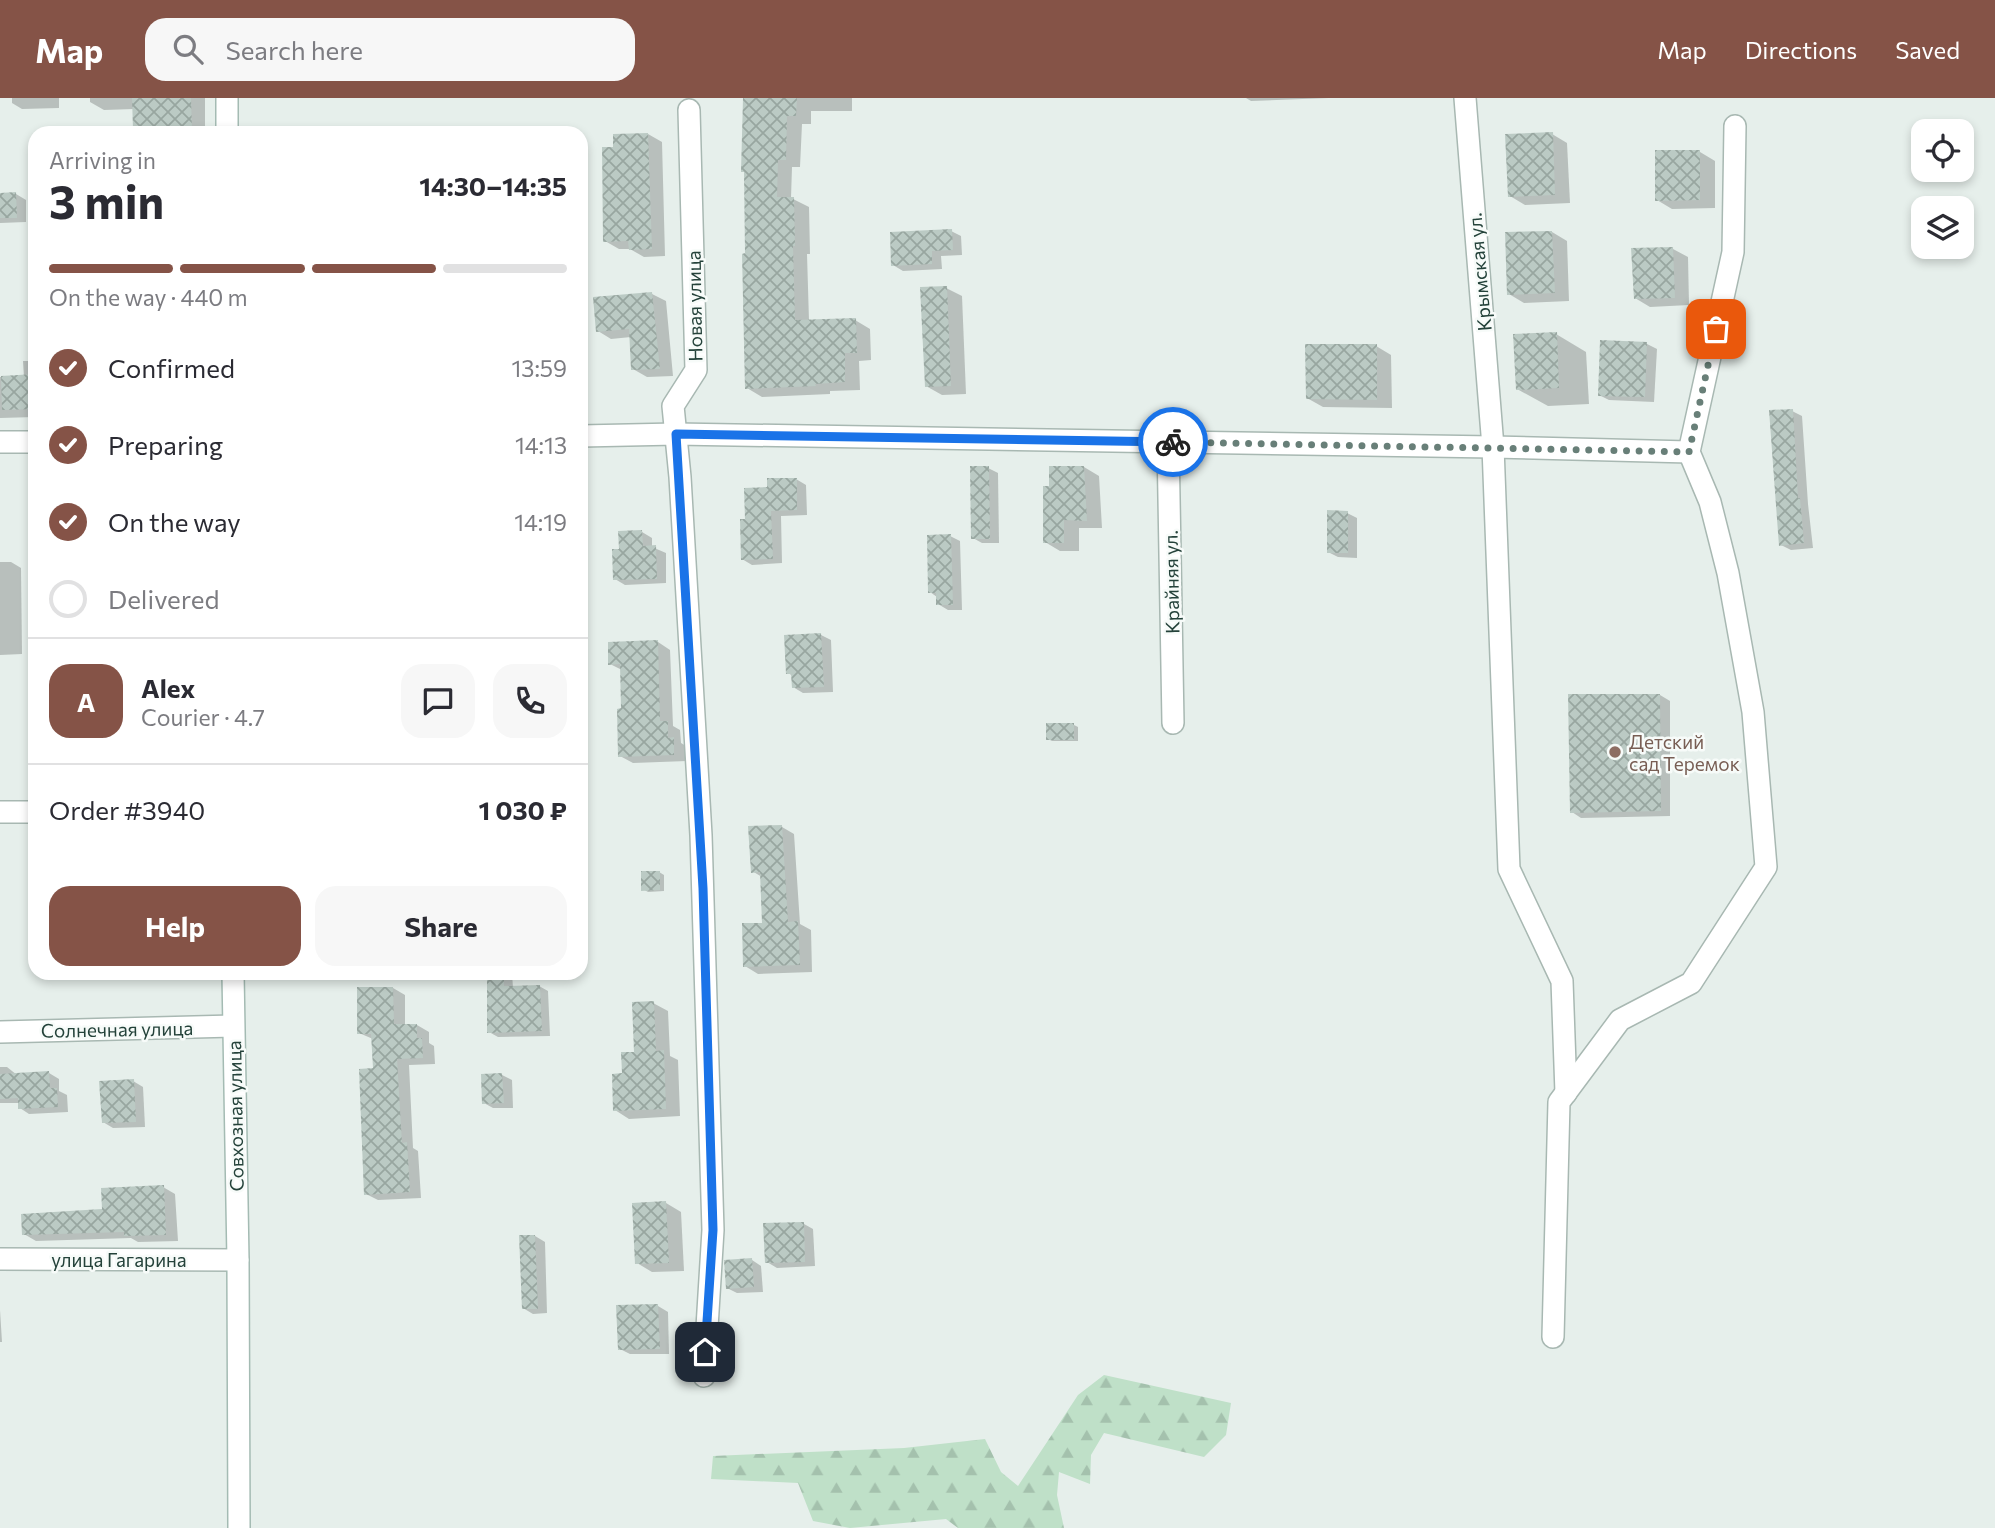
<!DOCTYPE html>
<html lang="en">
<head>
<meta charset="utf-8">
<style>
	:root { --surface:#fff; --page:#f7f7f7; --text:#2b2b33; --muted:#7c7c81; --line:#e1e1e2; --accent:#855347 }
	body { margin:0; font-family:Commissioner,sans-serif; background:var(--page); color:var(--text); height:100vh; display:flex; flex-direction:column; font-size:26px; white-space:nowrap }
	* { box-sizing:border-box; margin:0 }
	p { font-size:23px; color:var(--muted) }
	.icon { flex:none; width:38px; height:38px; fill:none; stroke:currentColor; stroke-width:2; stroke-linecap:round; stroke-linejoin:round }
	.map { position:relative; flex:1; overflow:hidden }
	.details { position:absolute; left:28px; top:28px; width:560px; height:854px; display:flex; flex-direction:column; background:var(--surface); border-radius:21px; box-shadow:0 4px 10px #0003 }
	.details>* { flex:none }
	.tools { position:absolute; left:1911px; top:21px; display:grid; gap:14px }
	.tools a { display:grid; place-items:center; width:63px; height:63px; border-radius:14px; background:var(--surface); box-shadow:0 4px 10px #0003; font-size:35px }
	.pin { position:absolute; display:grid; place-items:center; width:60px; height:60px; color:#fff; margin:-30px; border-radius:14px; box-shadow:0 4px 10px #0006 }
	.courier { position:absolute; display:grid; place-items:center; width:70px; height:70px; margin:-35px; border:5px solid #1a73e8; border-radius:50%; background:#fff; color:#222; box-shadow:0 2px 9px #0007 }
	.summary em { font-style:normal; font-weight:700 }
	.summary div { display:flex; flex-direction:column-reverse }
	.summary { display:flex; align-items:center; justify-content:space-between; height:119px; padding:0 21px }
	h1 { font-size:46px; font-weight:700; line-height:52px }
	.bar { display:grid; grid-template-columns:repeat(4,1fr); gap:10px 7px; align-content:center; height:84px; padding:0 21px }
	.bar i { height:9px; border-radius:5px; background:var(--line) }
	.bar .current { background:var(--accent) }
	.bar p { grid-column:span 4 }
	.line { display:flex; align-items:center; gap:18px; padding:0 21px; border-top:2px solid var(--line) }
	.line div { flex:1 }
	.round { display:grid; place-items:center; flex:none; width:74px; height:74px; border-radius:21px; background:var(--page) }
	ol { padding:0 21px; list-style:none }
	li { display:flex; align-items:center; gap:21px; height:77px }
	li p { margin-inline-start:auto }
	li .icon { padding:7px; border-radius:50%; background:var(--accent); color:#fff; stroke-width:4 }
	li:last-child { color:var(--muted) }
	li i { width:38px; height:38px; border:4px solid var(--line); border-radius:50% }
	.primary-button { display:flex; gap:14px; margin-top:auto; padding:14px 21px }
	.primary-button a { flex:1; height:80px; border-radius:21px; background:var(--accent); color:#fff; font-size:28px; font-weight:700; line-height:80px; text-align:center }
	.primary-button a+a { background:var(--page); color:var(--text) }
	header { display:flex; align-items:center; gap:42px; box-sizing:border-box; height:98px; padding:0 35px; background:var(--accent); color:#fff }
	header strong { font-size:33px }
	nav { display:flex; gap:38px; margin-inline-start:auto; font-size:24px }
	.search { width:490px; height:63px; background:var(--page); display:flex; align-items:center; gap:18px; box-sizing:border-box; padding:0 24px; border-radius:21px; color:var(--muted); font-size:26px }
	.map>svg:first-child { display:block }
</style>
</head>
<body>
<header>
<strong>Map</strong>
<div class="search"><svg class="icon" aria-label="search" viewBox="0 0 24 24"><circle cx="10" cy="10" r="6"/><path d="M15 15l6 6"/></svg>Search here</div>
<nav><a>Map</a><a>Directions</a><a>Saved</a></nav>
</header>
<div class="map">
<svg width="1995" height="1430" viewBox="0 0 1995 1430">
	<defs>
		<pattern id="forest-firs" width="22" height="20" patternUnits="userSpaceOnUse" patternTransform="scale(1.75)"><rect width="22" height="20" fill="#bfe0c8"/><path d="M5 1l3.5 6h-7zM16 11l3.5 6h-7z" fill="#a4c1ad"/></pattern>
		<pattern id="building-cross-hatch" width="8" height="8" patternUnits="userSpaceOnUse" patternTransform="scale(1.75)"><rect width="8" height="8" fill="#bbcac4"/><path d="M0 0l8 8M0 8l8-8" fill="none" stroke="#98a6a0"/></pattern>
	</defs>
	<rect width="100%" height="100%" fill="#e6efeb"/>
	<!-- forest -->
	<polygon fill="url(#forest-firs)" points="1104,1277 1231,1305 1226,1337 1204,1359 1104,1335 1091,1357 1090,1386 1059,1374 1057,1397 1064,1430 958,1430 946,1421 850,1430 813,1423 798,1385 711,1381 713,1358 904,1350 985,1341 1001,1374 1018,1388 1078,1297"/>
	<!-- shadow -->
	<g fill="#0003">
		<polygon points="12,0 59,0 59,10 22,11 12,5"/>
		<polygon points="90,0 205,0 205,35 142,35 135,31 134,11 104,12 90,4"/>
		<polygon points="745,0 852,0 852,13 811,13 811,26 802,26 800,69 792,69 791,100 809,109 810,156 807,156 809,223 855,222 870,231 871,262 859,263 860,292 830,293 830,296 762,299 747,290"/>
		<polygon points="1246,0 1329,0 1251,3"/>
		<polygon points="648,36 662,44 665,158 644,159 630,151 619,151 605,143 615,50"/>
		<polygon points="1552,36 1567,45 1570,105 1525,107 1510,98"/>
		<polygon points="1700,54 1715,63 1715,110 1672,111 1657,102"/>
		<polygon points="0,96 16,96 26,102 26,124 0,125"/>
		<polygon points="951,133 961,138 962,157 941,158 942,171 903,173 893,167"/>
		<polygon points="1552,134 1567,143 1569,203 1524,205 1509,196"/>
		<polygon points="1673,151 1688,159 1689,207 1650,209 1635,200"/>
		<polygon points="946,190 962,198 966,296 942,297 926,288"/>
		<polygon points="652,196 666,203 673,278 647,279 633,271 631,239 611,241 598,233"/>
		<polygon points="1556,236 1586,254 1589,306 1548,308 1517,291"/>
		<polygon points="1647,246 1657,251 1654,304 1609,302 1599,297"/>
		<polygon points="1376,248 1391,257 1392,310 1323,309 1307,300"/>
		<polygon points="23,263 35,263 35,319 0,320 0,279 24,279"/>
		<polygon points="1792,313 1802,318 1808,406 1813,450 1791,452 1781,447"/>
		<polygon points="1084,369 1099,378 1102,430 1079,430 1079,453 1060,453 1045,444 1051,390"/>
		<polygon points="988,370 998,375 999,445 982,445 973,440"/>
		<polygon points="796,381 806,387 807,417 781,418 782,465 752,467 742,461 746,422 769,391"/>
		<polygon points="1347,415 1357,420 1357,460 1338,459 1328,454"/>
		<polygon points="642,434 652,440 652,449 666,455 666,485 625,487 615,481 621,453"/>
		<polygon points="950,438 960,443 962,512 948,512 938,506 937,499 930,494"/>
		<polygon points="0,464 11,464 21,470 22,556 0,557"/>
		<polygon points="821,537 831,542 833,594 803,595 793,589 793,578 788,575"/>
		<polygon points="658,544 670,552 673,628 680,632 681,645 686,648 687,663 633,665 620,658 623,612 622,572 610,566"/>
		<polygon points="1660,597 1670,603 1670,718 1581,720 1572,714"/>
		<polygon points="1074,627 1078,629 1078,643 1052,643 1048,641"/>
		<polygon points="581,717 588,721 587,752 581,752"/>
		<polygon points="782,729 794,736 800,826 811,832 812,874 758,876 745,868 763,826 762,779 752,773"/>
		<polygon points="659,774 664,777 664,793 648,794 643,791"/>
		<polygon points="488,875 512,875 513,890 539,888 548,893 550,938 498,939 489,934"/>
		<polygon points="393,890 405,897 405,927 417,927 429,934 429,945 434,948 435,966 409,967 413,1050 418,1053 421,1100 378,1102 366,1096 374,972 373,941 359,935"/>
		<polygon points="653,905 668,913 670,958 678,962 680,1018 629,1021 615,1012 624,977 636,955"/>
		<polygon points="0,969 7,969 17,977 49,975 59,981 59,993 67,997 68,1014 29,1016 20,1010 19,1005 0,1005"/>
		<polygon points="502,977 512,982 513,1010 493,1010 484,1005"/>
		<polygon points="133,983 143,989 145,1029 113,1030 103,1024"/>
		<polygon points="163,1089 175,1096 178,1143 138,1144 131,1140 36,1143 24,1136 104,1113"/>
		<polygon points="666,1105 681,1114 684,1173 652,1174 637,1165"/>
		<polygon points="804,1126 813,1131 815,1168 777,1170 767,1164"/>
		<polygon points="535,1138 545,1144 547,1215 533,1216 523,1210"/>
		<polygon points="752,1162 761,1168 763,1194 737,1195 727,1190"/>
		<polygon points="658,1208 668,1214 669,1256 630,1256 620,1251"/>
		<polygon points="0,1212 2,1244 0,1244"/>
	</g>
	<!-- building -->
	<g fill="url(#building-cross-hatch)">
		<polygon points="132,0 191,0 192,33 133,32"/>
		<polygon points="743,0 797,0 796,18 787,18 786,62 778,62 777,99 794,99 795,148 793,148 795,222 856,220 857,255 845,255 845,284 815,286 816,288 745,291 742,156 745,155 744,74 741,74"/>
		<polygon points="1553,34 1555,97 1508,99 1505,36"/>
		<polygon points="648,35 652,151 629,152 628,143 603,144 602,49 613,49 613,36"/>
		<polygon points="1655,52 1700,52 1700,102 1655,103"/>
		<polygon points="16,94 17,120 0,120 0,95"/>
		<polygon points="952,131 953,152 932,153 932,166 891,168 890,134"/>
		<polygon points="1552,133 1555,195 1507,197 1505,134"/>
		<polygon points="1673,149 1675,200 1634,201 1631,150"/>
		<polygon points="947,188 951,288 925,289 920,189"/>
		<polygon points="652,194 660,271 631,272 629,231 596,234 593,199"/>
		<polygon points="1557,234 1559,290 1516,292 1513,236"/>
		<polygon points="1600,242 1647,244 1645,299 1598,298"/>
		<polygon points="1305,246 1377,246 1377,302 1306,301"/>
		<polygon points="35,276 35,311 2,312 1,278"/>
		<polygon points="1793,311 1798,400 1800,400 1804,445 1779,448 1769,312"/>
		<polygon points="970,368 989,368 990,441 971,441"/>
		<polygon points="1049,368 1084,368 1087,423 1064,422 1064,445 1043,445 1043,388 1049,388"/>
		<polygon points="767,380 797,380 797,412 771,413 773,461 741,462 740,421 745,421 744,390 767,389"/>
		<polygon points="1327,412 1348,413 1348,455 1327,455"/>
		<polygon points="642,432 643,448 656,447 657,481 613,482 612,451 619,451 618,433"/>
		<polygon points="951,436 953,507 936,507 936,495 928,495 927,437"/>
		<polygon points="821,535 824,589 792,590 791,576 786,576 784,537"/>
		<polygon points="658,542 660,623 668,623 668,640 674,639 674,657 618,659 617,611 621,610 620,566 608,567 608,544"/>
		<polygon points="1568,596 1660,596 1661,713 1570,715"/>
		<rect x="1046" y="625" width="28" height="17"/>
		<polygon points="782,727 788,824 798,823 800,867 743,869 742,825 762,825 760,774 751,775 748,728"/>
		<polygon points="641,773 660,773 660,792 641,793"/>
		<polygon points="487,875 504,875 504,888 540,887 542,933 487,935"/>
		<polygon points="357,889 393,889 394,926 417,926 417,940 422,940 423,960 397,961 402,1045 407,1044 410,1094 364,1097 359,971 373,970 371,936 357,936"/>
		<polygon points="654,903 656,953 664,952 666,1011 613,1013 612,976 622,975 621,954 634,954 632,904"/>
		<polygon points="49,973 50,990 57,990 58,1009 18,1011 18,1000 0,1001 0,976"/>
		<polygon points="502,975 504,1005 482,1006 481,976"/>
		<polygon points="134,981 136,1024 102,1025 99,983"/>
		<polygon points="164,1087 166,1137 124,1138 124,1134 22,1137 21,1116 102,1111 101,1090"/>
		<polygon points="666,1103 669,1165 635,1166 632,1105"/>
		<polygon points="804,1124 805,1164 765,1165 763,1125"/>
		<polygon points="519,1137 535,1137 538,1211 522,1211"/>
		<polygon points="752,1160 754,1189 726,1191 724,1162"/>
		<polygon points="658,1206 660,1251 618,1252 616,1207"/>
	</g>
	<g fill="none" stroke-linecap="round" stroke-linejoin="round">
		<defs>
			<g id="street">
				<polyline points="1465,0 1493,349 1509,771 1562,883 1566,995"/>
				<polyline points="689,12 696,272 673,308 680,379 701,737 713,1132 704,1278"/>
				<polyline points="581,338 676,336 1493,349 1689,354"/>
				<polyline points="0,344 35,344"/>
				<polyline points="1168,344 1173,625"/>
				<polyline points="0,714 35,714"/>
				<polyline points="0,934 233,928"/>
				<polyline points="0,1161 238,1162"/>
				<polyline points="1553,1239 1559,1004 1620,922 1691,885 1766,769 1753,614 1728,475 1710,404 1689,354 1733,154 1735,28"/>
			</g>
			<g id="secondary">
				<polyline points="227,0 227,35"/>
				<polyline points="233,875 238,1162 239,1430"/>
			</g>
		</defs>
		<!-- street casing -->
		<use href="#street" stroke="#a8b8b2" stroke-width="24"/>
		<!-- secondary casing -->
		<use href="#secondary" stroke="#a4bbb3" stroke-width="24"/>
		<!-- street -->
		<use href="#street" stroke="#fff" stroke-width="21"/>
		<!-- secondary -->
		<use href="#secondary" stroke="#fff" stroke-width="21"/>
	</g>
	<g fill="none" stroke-linecap="round" stroke-linejoin="round">
		<!-- done -->
		<polyline stroke="#687f78" stroke-width="7" stroke-dasharray="0 12.6" points="1173,344 1689,354 1716,231"/>
		<!-- route -->
		<polyline stroke="#1a73e8" stroke-width="9" points="705,1254 713,1132 703,790 676,336 1173,344"/>
	</g>
	<!-- markers -->
	<circle fill="#8d6e63" stroke="#f7fbf9" stroke-width="2.5" cx="1615" cy="654" r="7"/>
	<g text-anchor="middle" dominant-baseline="central" stroke-width="5" stroke-linejoin="round" paint-order="stroke">
		<!-- street labels -->
		<g font-size="19" fill="#24423a" stroke="#f7fbf9">
			<text transform="translate(1479 174) rotate(-95)">Крымская ул.</text>
			<text transform="translate(694 208) rotate(-91)">Новая улица</text>
			<text transform="translate(1171 484) rotate(-91)">Крайняя ул.</text>
			<text transform="translate(117 931) rotate(-1)">Солнечная улица</text>
			<text transform="translate(235 1018) rotate(-91)">Совхозная улица</text>
			<text x="119" y="1161">улица Гагарина</text>
		</g>
		<!-- education labels -->
		<g font-size="19" fill="#785e54" stroke="#f7fbf9" text-anchor="start">
			<text x="1629" y="643">Детский<tspan x="1629" dy="22">сад Теремок</tspan></text>
		</g>
	</g>
</svg>
<div class="tools">
<a><svg class="icon" aria-label="locate" viewBox="0 0 24 24"><circle cx="12" cy="12" r="6"/><path d="M12 2v4M12 18v4M2 12h4M18 12h4"/></svg></a>
<a><svg class="icon" aria-label="layers" viewBox="0 0 24 24"><path d="M12 4l9 5-9 5-9-5zM3 14l9 5 9-5"/></svg></a>
</div>
<div class="pin" style="left:1716px;top:231px;background:#ea580c"><svg class="icon" aria-label="bag" viewBox="0 0 24 24"><path d="M5 8h14l-1 12H6zM9 8a3 3 0 0 1 6 0"/></svg></div>
<div class="pin" style="left:705px;top:1254px;background:#1f2937"><svg class="icon" aria-label="home" viewBox="0 0 24 24"><path d="M3 11l9-7 9 7M6 9v11h12V9"/></svg></div>
<div class="courier" style="left:1173px;top:344px"><svg class="icon" aria-label="bike" viewBox="0 0 24 24"><circle cx="6" cy="16" r="4"/><circle cx="18" cy="16" r="4"/><path d="M6 16l4-8h5l3 8M10 8l3 8H6M13 5h3"/></svg></div>
<section class="details">
<div class="summary"><div><h1>3 min</h1><p>Arriving in</p></div><em>14:30–14:35</em></div>
<div class="bar"><i class="current"></i><i class="current"></i><i class="current"></i><i></i><p>On the way · 440 m</p></div>
<ol>
<li><svg class="icon" aria-label="check" viewBox="0 0 24 24"><path d="M5 12l5 5 9-10"/></svg>Confirmed<p>13:59</p></li>
<li><svg class="icon" aria-label="check" viewBox="0 0 24 24"><path d="M5 12l5 5 9-10"/></svg>Preparing<p>14:13</p></li>
<li><svg class="icon" aria-label="check" viewBox="0 0 24 24"><path d="M5 12l5 5 9-10"/></svg>On the way<p>14:19</p></li>
<li><i></i>Delivered</li>
</ol>
<div class="line" style="height:126px"><b class="round" style="background:var(--accent);color:#fff">A</b><div><b>Alex</b><p>Courier · 4.7</p></div><a class="round"><svg class="icon" aria-label="chat" viewBox="0 0 24 24"><path d="M4 5h16v11H9l-5 4z"/></svg></a><a class="round"><svg class="icon" aria-label="phone" viewBox="0 0 24 24"><path d="M5 4h4l2 5-3 2q2 4 5 5l2-3 5 2v4C11 20 4 13 5 4z"/></svg></a></div>
<div class="line" style="height:91px"><div>Order #3940</div><b>1 030 ₽</b></div>
<div class="primary-button"><a>Help</a><a>Share</a></div>
</section>
</div>
</body>
</html>
